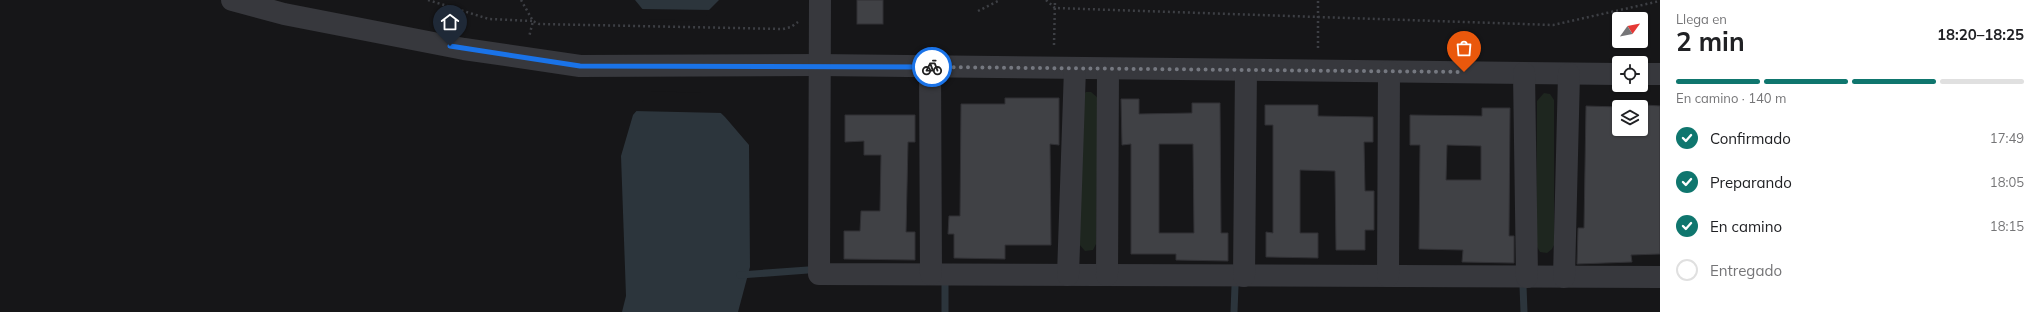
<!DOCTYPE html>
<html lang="es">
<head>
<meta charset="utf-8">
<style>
	:root { --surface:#fff; --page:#f2f2f2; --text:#202124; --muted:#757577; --line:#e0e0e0; --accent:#0f766e }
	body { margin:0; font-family:Mulish,sans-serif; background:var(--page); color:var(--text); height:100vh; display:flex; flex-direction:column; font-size:15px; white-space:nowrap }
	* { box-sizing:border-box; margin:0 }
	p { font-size:13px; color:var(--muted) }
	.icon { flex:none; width:22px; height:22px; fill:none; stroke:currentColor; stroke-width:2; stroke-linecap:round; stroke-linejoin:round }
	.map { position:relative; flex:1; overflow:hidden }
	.sheet { display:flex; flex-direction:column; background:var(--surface); width:380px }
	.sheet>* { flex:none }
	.needle { width:26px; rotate:57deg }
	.buttons { position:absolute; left:1612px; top:12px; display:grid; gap:8px }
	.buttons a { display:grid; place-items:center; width:36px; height:36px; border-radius:4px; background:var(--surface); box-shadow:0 1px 3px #0004; font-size:20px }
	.pin { position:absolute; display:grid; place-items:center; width:34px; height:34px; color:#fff; margin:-41px -17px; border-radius:50% 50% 50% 0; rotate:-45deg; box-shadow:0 0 4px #0007 }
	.pin .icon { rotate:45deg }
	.courier { position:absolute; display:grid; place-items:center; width:40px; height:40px; margin:-20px; border:3px solid #1a73e8; border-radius:50%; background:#fff; color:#222; box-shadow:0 1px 5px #0007 }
	.headline em { font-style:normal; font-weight:700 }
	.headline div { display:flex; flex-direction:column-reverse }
	.headline { display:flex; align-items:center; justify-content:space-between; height:68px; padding:0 16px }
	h1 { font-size:26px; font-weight:700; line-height:30px }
	.bar { display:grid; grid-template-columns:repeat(4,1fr); gap:6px 4px; align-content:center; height:48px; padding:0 16px }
	.bar i { height:5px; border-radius:3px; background:var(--line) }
	.bar .current { background:var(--accent) }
	.bar p { grid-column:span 4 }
	ol { padding:0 16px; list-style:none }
	li { display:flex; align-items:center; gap:12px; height:44px }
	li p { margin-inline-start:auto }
	li .icon { padding:4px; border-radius:50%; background:var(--accent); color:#fff; stroke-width:4 }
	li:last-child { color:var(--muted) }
	li i { width:22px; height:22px; border:2px solid var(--line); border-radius:50% }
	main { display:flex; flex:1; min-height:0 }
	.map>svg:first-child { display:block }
</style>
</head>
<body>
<main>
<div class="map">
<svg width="1660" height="312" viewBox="0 0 1660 312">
	<rect width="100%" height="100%" fill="#161618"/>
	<!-- green -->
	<g fill="#1e261f">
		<polygon points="1086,92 1091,92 1098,98 1096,244 1093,250 1085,251 1079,244 1083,95"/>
		<polygon points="1544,93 1550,94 1554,100 1554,245 1552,249 1547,253 1540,252 1536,245 1537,101"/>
	</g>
	<!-- water -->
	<g fill="#2c353c">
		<polygon points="635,0 719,0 700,19 649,17"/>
		<polygon points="652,93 701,94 725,117 749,145 750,267 738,312 622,312 626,296 621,156 633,115"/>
	</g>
	<!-- pier -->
	<g fill="#161618">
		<polygon points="639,9 713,10 700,21 649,19"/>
		<polygon points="652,91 701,93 723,113 634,111"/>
	</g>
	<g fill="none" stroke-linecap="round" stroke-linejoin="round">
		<!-- stream -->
		<g stroke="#2c353c" stroke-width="7">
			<polyline points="740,275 808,270"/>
			<polyline points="1523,286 1524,312"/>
			<polyline points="945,312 945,284"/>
			<polyline points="1234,312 1235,286"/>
		</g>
	</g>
	<!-- building -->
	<g fill="#404145" stroke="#303034" fill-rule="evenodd">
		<rect x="857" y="0" width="26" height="24"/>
		<polygon points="1005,98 1059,98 1059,145 1050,144 1051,245 1005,245 1005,259 954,258 954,234 948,234 949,216 960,216 961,104 1005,104"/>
		<path d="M1121,99h18v15l53,-1v-10h28l1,130h7v28l-52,-1v-6h-45v-110l-9,1zM1159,144h34l1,89h-35z"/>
		<polygon points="1632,104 1660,106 1660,254 1631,255 1632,262 1577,264 1578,228 1584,228 1586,106 1619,107 1619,129 1641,129 1641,107 1632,107"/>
		<polygon points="1265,105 1318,105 1318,116 1373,117 1373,142 1364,142 1365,191 1374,191 1374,230 1365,230 1365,250 1336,250 1335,171 1300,170 1300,233 1318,233 1318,258 1266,257 1266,232 1273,233 1273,125 1265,125"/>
		<path d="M1482,108h28l-1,128h5v27l-52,-1 1,-12 -44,-1 1,-104h-10v-30l72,1zM1447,145l34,1v34h-35z"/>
		<polygon points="845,115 915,115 915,142 908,142 906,232 915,232 915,260 844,259 844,231 860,231 861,211 880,211 881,155 864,155 864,141 845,142"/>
	</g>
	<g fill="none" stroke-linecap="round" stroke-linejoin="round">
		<!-- path -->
		<g stroke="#3d3f44" stroke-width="2.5" stroke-dasharray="2 3" stroke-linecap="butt">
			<polyline points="428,0 489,19 533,21 529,37"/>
			<polyline points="521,0 533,21 539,24 783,29 791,27 798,22"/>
			<polyline points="1046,0 1055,8 1553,25 1660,1"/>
			<polyline points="978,11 1000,0"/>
			<polyline points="1054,45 1055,0"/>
			<polyline points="1318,48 1318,0"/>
		</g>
		<!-- minor -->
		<g stroke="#37383d" stroke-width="22">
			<polyline points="232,0 284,14 464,49 580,66 819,65 1619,74"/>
			<polyline points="820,0 819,274 1660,277"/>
			<polyline points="930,67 931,274"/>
			<polyline points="1524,73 1527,277"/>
			<polyline points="1641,74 1660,74"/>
			<polyline points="1068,275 1075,68"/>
			<polyline points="1107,275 1108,69"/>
			<polyline points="1244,276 1246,70"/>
			<polyline points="1388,276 1389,72"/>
			<polyline points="1564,277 1569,74"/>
		</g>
	</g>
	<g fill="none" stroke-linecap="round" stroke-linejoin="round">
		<!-- done -->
		<polyline stroke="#757880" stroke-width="4" stroke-dasharray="0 7.2" points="932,67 1464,72"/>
		<!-- route -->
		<polyline stroke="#1a73e8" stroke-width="5" points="450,46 580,66 932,67"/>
	</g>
</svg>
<div class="buttons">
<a><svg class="needle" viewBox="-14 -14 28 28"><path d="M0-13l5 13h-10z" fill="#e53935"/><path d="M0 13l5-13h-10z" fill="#757577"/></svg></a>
<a><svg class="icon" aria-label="locate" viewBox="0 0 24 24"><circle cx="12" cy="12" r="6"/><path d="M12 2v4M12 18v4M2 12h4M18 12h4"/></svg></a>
<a><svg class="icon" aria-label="layers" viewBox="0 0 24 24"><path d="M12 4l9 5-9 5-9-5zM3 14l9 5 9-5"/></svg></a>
</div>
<div class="pin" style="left:1464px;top:72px;background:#ea580c"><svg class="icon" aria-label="bag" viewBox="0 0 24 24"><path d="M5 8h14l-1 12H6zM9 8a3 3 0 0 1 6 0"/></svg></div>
<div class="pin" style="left:450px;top:46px;background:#1f2937"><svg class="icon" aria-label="home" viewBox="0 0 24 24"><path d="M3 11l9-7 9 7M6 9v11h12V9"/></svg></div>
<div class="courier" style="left:932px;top:67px"><svg class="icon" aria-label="bike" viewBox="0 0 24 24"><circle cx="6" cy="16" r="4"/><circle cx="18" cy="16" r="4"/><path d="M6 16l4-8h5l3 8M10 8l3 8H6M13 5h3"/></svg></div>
</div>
<section class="sheet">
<div class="headline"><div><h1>2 min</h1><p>Llega en</p></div><em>18:20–18:25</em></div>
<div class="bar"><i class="current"></i><i class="current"></i><i class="current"></i><i></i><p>En camino · 140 m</p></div>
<ol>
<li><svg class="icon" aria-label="check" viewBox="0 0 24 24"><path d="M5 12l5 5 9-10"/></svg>Confirmado<p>17:49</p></li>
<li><svg class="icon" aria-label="check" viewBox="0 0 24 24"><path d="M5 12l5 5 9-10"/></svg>Preparando<p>18:05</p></li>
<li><svg class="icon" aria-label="check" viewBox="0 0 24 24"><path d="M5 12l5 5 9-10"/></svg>En camino<p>18:15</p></li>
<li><i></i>Entregado</li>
</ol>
</section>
</main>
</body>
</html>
